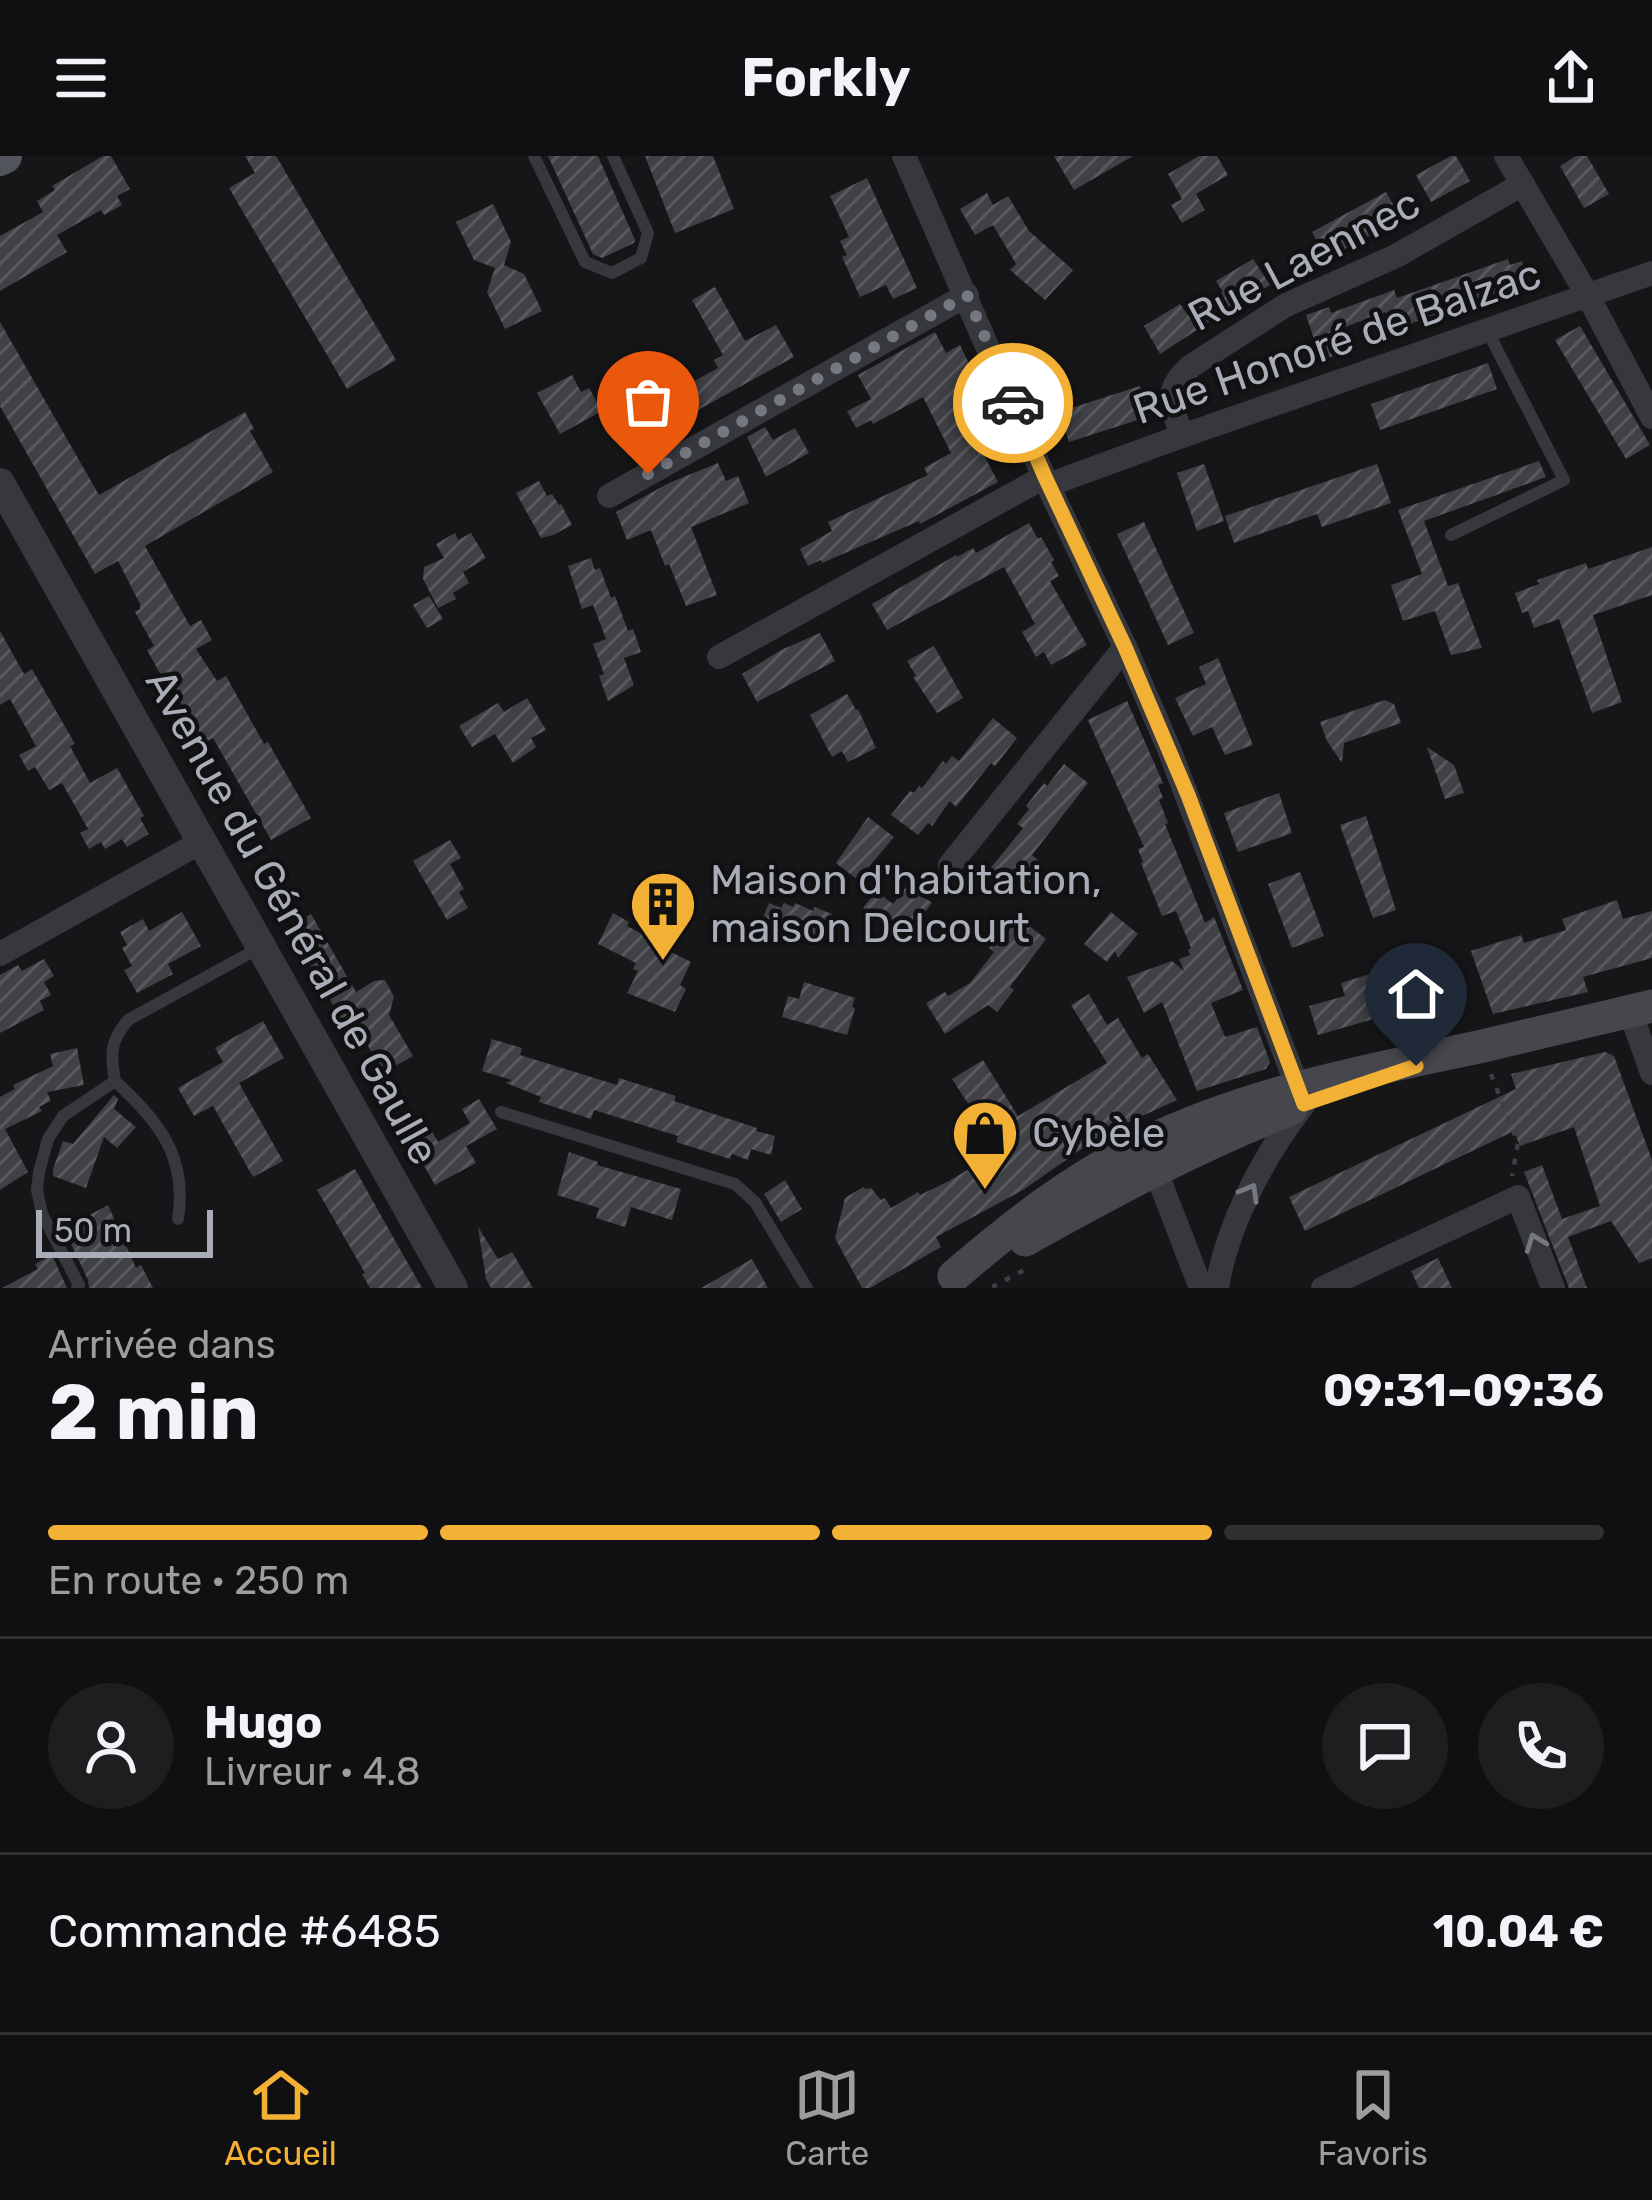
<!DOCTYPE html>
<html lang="fr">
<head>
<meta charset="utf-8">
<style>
	:root { --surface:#101012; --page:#1e1e20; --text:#f1f3f6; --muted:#9c9d9f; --line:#303032; --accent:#f2b134 }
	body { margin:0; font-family:Rubik,sans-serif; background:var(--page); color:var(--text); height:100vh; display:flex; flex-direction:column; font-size:45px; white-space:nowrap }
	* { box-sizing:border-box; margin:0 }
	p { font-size:39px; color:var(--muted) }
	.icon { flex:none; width:66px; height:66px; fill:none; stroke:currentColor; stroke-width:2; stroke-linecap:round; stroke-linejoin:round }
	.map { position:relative; height:1132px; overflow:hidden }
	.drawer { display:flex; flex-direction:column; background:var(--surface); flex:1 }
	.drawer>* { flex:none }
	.scale { position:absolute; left:36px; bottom:30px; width:177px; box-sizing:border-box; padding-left:12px; border:6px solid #a8adb8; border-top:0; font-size:33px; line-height:42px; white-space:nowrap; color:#a8adb8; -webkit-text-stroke:9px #111113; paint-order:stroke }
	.pin { position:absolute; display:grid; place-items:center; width:102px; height:102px; color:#fff; margin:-123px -51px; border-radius:50% 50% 50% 0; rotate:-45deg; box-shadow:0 0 12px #0007 }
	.pin .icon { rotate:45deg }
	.courier { position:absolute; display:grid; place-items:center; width:120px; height:120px; margin:-60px; border:9px solid #f2b134; border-radius:50%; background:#fff; color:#222; box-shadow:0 3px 15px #0007 }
	.summary em { font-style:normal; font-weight:700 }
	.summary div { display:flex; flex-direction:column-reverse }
	.summary { display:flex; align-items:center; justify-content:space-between; height:204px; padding:0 48px }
	h1 { font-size:78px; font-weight:700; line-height:90px }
	.bar { display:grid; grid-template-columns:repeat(4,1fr); gap:18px 12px; align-content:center; height:144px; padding:0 48px }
	.bar i { height:15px; border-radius:9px; background:var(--line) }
	.bar .on { background:var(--accent) }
	.bar p { grid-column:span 4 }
	.line { display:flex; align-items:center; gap:30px; padding:0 48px; border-top:3px solid var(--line) }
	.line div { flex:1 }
	.round { display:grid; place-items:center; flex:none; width:126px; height:126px; border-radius:63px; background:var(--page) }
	header { display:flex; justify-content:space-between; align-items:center; height:156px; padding:0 48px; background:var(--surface); font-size:54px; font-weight:700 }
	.tab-bar { display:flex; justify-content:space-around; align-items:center; height:168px; border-top:3px solid var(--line); background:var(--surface); font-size:33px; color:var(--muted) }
	.tab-bar a { display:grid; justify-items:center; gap:6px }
	.tab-bar .on { color:var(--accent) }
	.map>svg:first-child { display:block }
</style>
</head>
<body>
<header><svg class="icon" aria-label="menu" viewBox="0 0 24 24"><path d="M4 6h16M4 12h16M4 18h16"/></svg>Forkly<svg class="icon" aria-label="share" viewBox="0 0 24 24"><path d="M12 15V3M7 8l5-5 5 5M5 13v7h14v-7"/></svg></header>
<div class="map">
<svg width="1652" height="1132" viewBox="0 0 1652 1132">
	<defs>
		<pattern id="building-hatch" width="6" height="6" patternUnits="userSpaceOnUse" patternTransform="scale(3)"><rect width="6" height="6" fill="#404145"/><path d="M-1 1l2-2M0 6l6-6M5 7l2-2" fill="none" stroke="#595a5e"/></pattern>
	</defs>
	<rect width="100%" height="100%" fill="#161618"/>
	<!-- building -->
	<g fill="url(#building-hatch)">
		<polygon points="103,0 111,0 130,33 117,40 122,49 104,59 101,54 57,79 67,96 0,135 0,80 43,56 37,45 55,34 52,30"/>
		<polygon points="245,0 276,0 396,204 347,233 229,32 255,17"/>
		<polygon points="548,0 598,0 635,84 634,87 602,102 593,98"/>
		<polygon points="645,0 713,0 734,53 675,77"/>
		<polygon points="1054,0 1133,0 1074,34"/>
		<polygon points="1199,0 1217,0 1228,19 1196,38 1205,54 1182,67 1171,49 1182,43 1168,18"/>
		<polygon points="1451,0 1456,0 1470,25 1431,46 1416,19"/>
		<polygon points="1576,0 1587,0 1609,38 1584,52 1560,10"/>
		<polygon points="867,22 917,132 893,143 886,129 860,141 842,101 847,99 840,85 849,81 830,40"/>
		<polygon points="1386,36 1401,63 1326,103 1312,76"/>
		<polygon points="987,37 993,49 1008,40 1029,75 1073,114 1045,144 1010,114 1016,108 993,69 975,79 960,53"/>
		<polygon points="493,48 511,86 504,109 524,118 542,155 505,173 487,136 495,112 474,104 456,66"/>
		<polygon points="1253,103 1270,129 1232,151 1160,198 1144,170 1180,148 1187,158 1223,136 1216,125"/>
		<polygon points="1508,103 1510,109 1522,105 1529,126 1392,174 1385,156 1337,174 1345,196 1321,204 1306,159 1329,151 1331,157 1394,134 1397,142"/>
		<polygon points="715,131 745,185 776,169 794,201 649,281 636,257 718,212 714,204 723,199 692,144"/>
		<polygon points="0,166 99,339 245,256 254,273 250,275 273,316 145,390 190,470 201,464 212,484 196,493 217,525 226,520 264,588 268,586 311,662 271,684 213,582 203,587 170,528 167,530 147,494 154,490 135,456 140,453 140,448 118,405 95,418 0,250"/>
		<polygon points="1580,170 1650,289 1626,303 1555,184"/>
		<polygon points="935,176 946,197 960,189 981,232 956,246 998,326 920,368 919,365 822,407 821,404 808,410 800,393 832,375 828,366 928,319 924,312 951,297 923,241 873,268 871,264 856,272 847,255 871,243 858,219"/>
		<polygon points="1488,207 1497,233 1380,274 1371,248"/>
		<polygon points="572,219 581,236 589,232 602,255 560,278 537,237"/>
		<polygon points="1140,230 1150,260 1069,286 1059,256"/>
		<polygon points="765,271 773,284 795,272 809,297 766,321 747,281"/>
		<polygon points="1539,305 1546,321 1424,365 1448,430 1458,427 1482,492 1451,499 1435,455 1403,465 1391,429 1422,418 1398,354"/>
		<polygon points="718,307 726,325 738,320 749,347 691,371 717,439 686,450 669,408 665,410 651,374 627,384 616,356 669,327"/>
		<polygon points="1204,308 1224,365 1197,375 1177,317"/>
		<polygon points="1377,308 1391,347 1322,371 1317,358 1234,387 1225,360"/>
		<polygon points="539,325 547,340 552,338 559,349 561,348 572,369 553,379 541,382 516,337"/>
		<polygon points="1144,366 1194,477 1168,489 1117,378"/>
		<polygon points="1029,367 1038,383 1041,381 1054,404 1051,406 1059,420 1050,425 1087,489 1051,509 1044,496 1036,501 1022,476 1035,468 1004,411 887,474 872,448 956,399 957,401 973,392 976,397"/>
		<polygon points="455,377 458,384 471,377 486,402 463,416 469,427 453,437 456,443 438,452 423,423 424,411 444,402 436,388"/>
		<polygon points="1652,391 1652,439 1593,459 1622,546 1592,557 1559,463 1534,472 1528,455 1522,457 1515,437 1539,428 1537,424 1586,407 1588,413"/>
		<polygon points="591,402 595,414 600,412 611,442 615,440 628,475 633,473 641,496 624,502 634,529 608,545 599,520 604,518 593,488 606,483 593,449 582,453 568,410"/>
		<polygon points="429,440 443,463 427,472 413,449"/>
		<polygon points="0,475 24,518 32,513 75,588 70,590 90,627 117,612 144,660 140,662 149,678 127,691 122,683 105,693 101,686 89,693 80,677 88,673 62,627 49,634 35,611 28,615 19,599 36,590 10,543 0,549"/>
		<polygon points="820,477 835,505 757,546 742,518 781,494"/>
		<polygon points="934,490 963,542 937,557 913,521 916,520 907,505"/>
		<polygon points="1218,502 1253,589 1225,599 1212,571 1193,580 1175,542 1206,528 1199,511"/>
		<polygon points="847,538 856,554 858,553 876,592 848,606 842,595 832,601 810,559"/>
		<polygon points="527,542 546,574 531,582 536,591 513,607 495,578 472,591 459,570 498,547 504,556"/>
		<polygon points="1385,544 1394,548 1401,567 1344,587 1342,607 1327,585 1320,566"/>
		<polygon points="1127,545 1163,627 1158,629 1163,642 1159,644 1168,667 1165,668 1205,767 1214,761 1243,834 1211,847 1225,881 1257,871 1270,906 1266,913 1197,935 1162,846 1144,857 1127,821 1172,805 1184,815 1179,803 1190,799 1188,794 1191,792 1176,755 1162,760 1141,707 1143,706 1138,693 1144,691 1088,564"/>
		<polygon points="993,562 1017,582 995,610 991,607 956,651 950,645 932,670 928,667 918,679 891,659 910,635 914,637 919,630 922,632 943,605 946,608 952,600 959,605"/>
		<polygon points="1427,591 1454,609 1464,637 1445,643"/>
		<polygon points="1064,608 1088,627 1032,699 1039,705 1033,713 1037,716 1021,737 989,714 1023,672 1017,668 1029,653 1026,650 1044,627 1047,630"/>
		<polygon points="1279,637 1292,677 1238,696 1224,657"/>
		<polygon points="1366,660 1396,754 1373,762 1340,669"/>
		<polygon points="868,661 894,681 858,724 836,707"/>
		<polygon points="450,684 461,702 450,708 464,733 459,736 468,752 447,764 413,705"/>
		<polygon points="1300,716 1324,780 1292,792 1268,728"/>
		<polygon points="908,729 932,747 918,765 928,773 918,787 885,762 881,766 863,752 876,735 893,748"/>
		<polygon points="1617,744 1623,763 1652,755 1652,802 1583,821 1588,836 1493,858 1471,795 1521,779 1524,787 1566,774 1562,763"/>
		<polygon points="769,747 781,752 784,747 793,751 795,747 813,755 815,751 832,758 821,783 819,782 815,791 760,769"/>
		<polygon points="182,756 201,790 168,808 173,818 137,837 124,814 132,810 122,792 127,789 120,776 143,763 149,775"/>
		<polygon points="1111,756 1138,778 1118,802 1115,795 1107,806 1084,788"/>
		<polygon points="613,757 629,766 627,770 654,784 653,787 691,806 680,829 686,833 675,856 627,837 638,815 633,813 636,807 598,788"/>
		<polygon points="311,758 356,836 374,825 385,824 394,841 389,859 413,900 383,917 356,868 347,873 288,771"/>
		<polygon points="1019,762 1046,783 1010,831 1014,834 997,856 988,849 945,878 926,847 945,836 948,840 970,827 994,796 989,792 1000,777 1004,781"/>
		<polygon points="44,803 54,820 44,826 51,839 40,845 44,854 0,877 0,819 18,809 22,815"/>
		<polygon points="1406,817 1431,823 1443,836 1435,838 1444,877 1439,878 1410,860 1386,865 1384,860 1318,879 1309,850 1345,840 1341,827 1370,818 1375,832 1407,824"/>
		<polygon points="804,826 855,842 852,851 855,852 847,879 782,861 788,840 799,843"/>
		<polygon points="1089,838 1107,869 1118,862 1142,902 1148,898 1177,944 1103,978 1023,1034 936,1081 941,1091 870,1132 862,1132 835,1082 845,1042 863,1031 865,1033 871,1032 881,1044 885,1042 891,1052 918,1036 920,1039 949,1025 999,995 990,981 997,977 977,944 969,949 952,923 983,904 1018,960 1107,907 1071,849"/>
		<polygon points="263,865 284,902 239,927 283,1005 253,1021 213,950 194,960 178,932 223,906 215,892"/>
		<polygon points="492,883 522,892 520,899 617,929 619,922 676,940 674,945 757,972 756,975 775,980 771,999 751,993 748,1004 732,998 730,1003 676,986 678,980 594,954 591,963 539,946 541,941 506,927 512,924 482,915"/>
		<polygon points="77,892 84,929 47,936 51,945 39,951 42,955 5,973 28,1016 0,1034 0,941 15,933 13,929 53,910 50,898"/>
		<polygon points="1605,896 1614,900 1652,1004 1652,1102 1639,1107 1611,1065 1568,1081 1587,1132 1569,1132 1524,1016 1542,1009 1562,1063 1600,1050 1574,971 1520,990 1514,975 1305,1075 1289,1041 1516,933 1511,918"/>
		<polygon points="114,939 118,943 114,953 136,971 117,992 104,981 86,1032 53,1020 53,1013 63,985 73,988"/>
		<polygon points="479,943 497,973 466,990 476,1007 435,1029 407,980 428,968 438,986 470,967 462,953"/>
		<polygon points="569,996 598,1006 597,1009 681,1033 672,1064 631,1051 625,1071 596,1062 599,1052 557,1039"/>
		<polygon points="355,1013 402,1097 422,1132 370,1132 362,1118 365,1117 317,1034"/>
		<polygon points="785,1024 802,1053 781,1066 764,1038"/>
		<polygon points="108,1049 136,1112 141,1109 153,1132 89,1132 88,1124 64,1073"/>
		<polygon points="478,1071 498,1103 512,1096 533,1132 491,1132 486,1123"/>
		<polygon points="52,1099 67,1132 2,1132 38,1113 35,1108"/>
		<polygon points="1438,1102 1452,1132 1419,1132 1411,1115"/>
		<polygon points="752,1103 768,1132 701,1132"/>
	</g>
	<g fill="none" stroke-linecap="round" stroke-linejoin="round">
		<!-- path -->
		<g stroke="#3d3f44" stroke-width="4.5" stroke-dasharray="6 9" stroke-linecap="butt">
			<polyline points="1491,918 1518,987 1512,1020"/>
			<polyline points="996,1132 994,1130 1028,1112"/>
		</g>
		<!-- service -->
		<g stroke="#37383d" stroke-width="12">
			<polyline points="534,0 585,106 612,117 641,102 648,77 613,0"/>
			<polyline points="1451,379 1564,324 1488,176"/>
			<path d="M115,925c43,39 73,76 63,138"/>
			<polyline points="501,956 735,1028 755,1046 807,1132"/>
			<path d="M77,1132l2,-3 -37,-71 -5,-24 2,-18 9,-33 15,-23 52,-35c-5,-28 -5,-39 13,-61l131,-72"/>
		</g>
		<!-- minor -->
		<g stroke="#37383d" stroke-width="24">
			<path d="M904,0l140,321 81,170 44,102 135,355c-39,49 -78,123 -87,184"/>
			<polyline points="1506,0 1588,140 1652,261"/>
			<path d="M1182,280c-11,-31 -19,-46 9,-70l95,-61 110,-49 127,-72"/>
			<polyline points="1048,329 1182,280 1652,117"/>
			<polyline points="609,340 967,139"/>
			<polyline points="719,501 1044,321"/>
			<polyline points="950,709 1125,491"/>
			<polyline points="0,798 201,686"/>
			<polyline points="1630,855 1652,917"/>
			<polyline points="1150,1000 1201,1132"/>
			<polyline points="1323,1132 1518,1041 1553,1132"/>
		</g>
		<!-- tertiary -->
		<polyline stroke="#37383d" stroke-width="30" points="0,327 453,1132"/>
		<!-- secondary -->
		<g stroke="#45474d" stroke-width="33">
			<path d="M1025,1084c88,-49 172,-94 266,-131"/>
			<path d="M954,1120c58,-50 118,-97 187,-131 108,-53 225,-74 342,-99 56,-13 113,-27 169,-40"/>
		</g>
		<!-- primary -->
		<polyline stroke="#53555c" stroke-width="36" points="0,2 4,0"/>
	</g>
	<!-- one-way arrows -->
	<defs><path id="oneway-chevron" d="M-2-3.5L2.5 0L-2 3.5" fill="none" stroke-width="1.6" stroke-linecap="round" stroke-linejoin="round" transform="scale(3)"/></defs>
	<g stroke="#757881">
		<use href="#oneway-chevron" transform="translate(1250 1036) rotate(-60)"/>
		<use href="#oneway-chevron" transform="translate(1535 1086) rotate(-111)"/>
	</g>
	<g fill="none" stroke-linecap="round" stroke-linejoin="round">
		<!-- done -->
		<polyline stroke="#757880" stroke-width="12" stroke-dasharray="0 21.6" points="648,318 967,139 1013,247"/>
		<!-- route -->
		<polyline stroke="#f2b134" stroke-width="15" points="1013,247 1045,321 1125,491 1188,639 1304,948 1416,910"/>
	</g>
	<!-- icons -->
	<defs>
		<symbol id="building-pin" viewBox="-11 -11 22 30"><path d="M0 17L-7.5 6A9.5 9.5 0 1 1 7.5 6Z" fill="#f2b134" stroke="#111113"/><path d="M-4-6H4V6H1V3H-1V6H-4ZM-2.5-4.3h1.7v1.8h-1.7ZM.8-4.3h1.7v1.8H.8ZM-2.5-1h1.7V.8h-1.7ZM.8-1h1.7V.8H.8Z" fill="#111"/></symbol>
		<symbol id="shop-pin" viewBox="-11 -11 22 30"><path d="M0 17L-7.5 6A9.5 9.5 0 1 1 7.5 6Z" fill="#f2b134" stroke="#111113"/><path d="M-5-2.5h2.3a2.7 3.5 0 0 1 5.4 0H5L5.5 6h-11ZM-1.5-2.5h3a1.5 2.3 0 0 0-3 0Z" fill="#111"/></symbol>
	</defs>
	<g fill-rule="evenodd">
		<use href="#building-pin" x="625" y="710" width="76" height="104"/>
		<use href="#shop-pin" x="947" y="939" width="76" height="104"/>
	</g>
	<g text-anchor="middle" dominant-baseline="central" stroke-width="9" stroke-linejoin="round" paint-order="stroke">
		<!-- street labels -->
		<g font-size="42" fill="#a8adb8" stroke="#111113">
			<text transform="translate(1304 104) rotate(-28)">Rue Laennec</text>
			<text transform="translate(1337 186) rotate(-19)">Rue Honoré de Balzac</text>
			<text transform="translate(292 761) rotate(61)">Avenue du Général de Gaulle</text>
		</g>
		<!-- poi labels -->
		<g font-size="42" fill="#a8adb8" stroke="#111113" text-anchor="start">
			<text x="710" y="724">Maison d'habitation,<tspan x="710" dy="48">maison Delcourt</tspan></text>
			<text x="1032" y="977">Cybèle</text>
		</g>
	</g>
</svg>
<div class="scale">50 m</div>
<div class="pin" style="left:648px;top:318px;background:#ea580c"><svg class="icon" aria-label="bag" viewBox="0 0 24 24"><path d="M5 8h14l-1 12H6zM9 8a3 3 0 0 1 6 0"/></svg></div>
<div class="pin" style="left:1416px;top:910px;background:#1f2937"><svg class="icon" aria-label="home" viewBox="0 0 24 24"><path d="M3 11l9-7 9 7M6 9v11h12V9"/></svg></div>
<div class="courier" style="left:1013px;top:247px"><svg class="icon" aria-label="car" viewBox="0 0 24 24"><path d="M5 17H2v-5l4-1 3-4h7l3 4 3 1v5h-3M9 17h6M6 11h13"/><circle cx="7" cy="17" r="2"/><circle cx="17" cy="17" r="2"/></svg></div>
</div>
<section class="drawer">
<div class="summary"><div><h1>2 min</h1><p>Arrivée dans</p></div><em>09:31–09:36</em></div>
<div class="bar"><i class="on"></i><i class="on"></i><i class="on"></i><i></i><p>En route · 250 m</p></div>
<div class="line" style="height:216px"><a class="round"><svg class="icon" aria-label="person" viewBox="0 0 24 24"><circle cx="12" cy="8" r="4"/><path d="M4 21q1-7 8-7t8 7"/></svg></a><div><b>Hugo</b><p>Livreur · 4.8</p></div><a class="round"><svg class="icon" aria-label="chat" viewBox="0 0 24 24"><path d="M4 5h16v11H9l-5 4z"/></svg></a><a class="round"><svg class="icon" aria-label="phone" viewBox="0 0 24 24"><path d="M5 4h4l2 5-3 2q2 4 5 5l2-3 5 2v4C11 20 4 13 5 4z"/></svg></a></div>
<div class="line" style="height:156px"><div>Commande #6485</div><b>10.04 €</b></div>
</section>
<nav class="tab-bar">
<a class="on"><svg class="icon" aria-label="home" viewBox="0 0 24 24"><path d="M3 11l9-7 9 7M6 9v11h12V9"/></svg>Accueil</a>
<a><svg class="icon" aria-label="map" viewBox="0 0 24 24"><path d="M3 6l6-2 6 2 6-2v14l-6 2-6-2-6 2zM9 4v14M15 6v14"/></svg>Carte</a>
<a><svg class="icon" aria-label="saved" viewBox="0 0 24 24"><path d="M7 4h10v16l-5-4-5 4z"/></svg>Favoris</a>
</nav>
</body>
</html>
